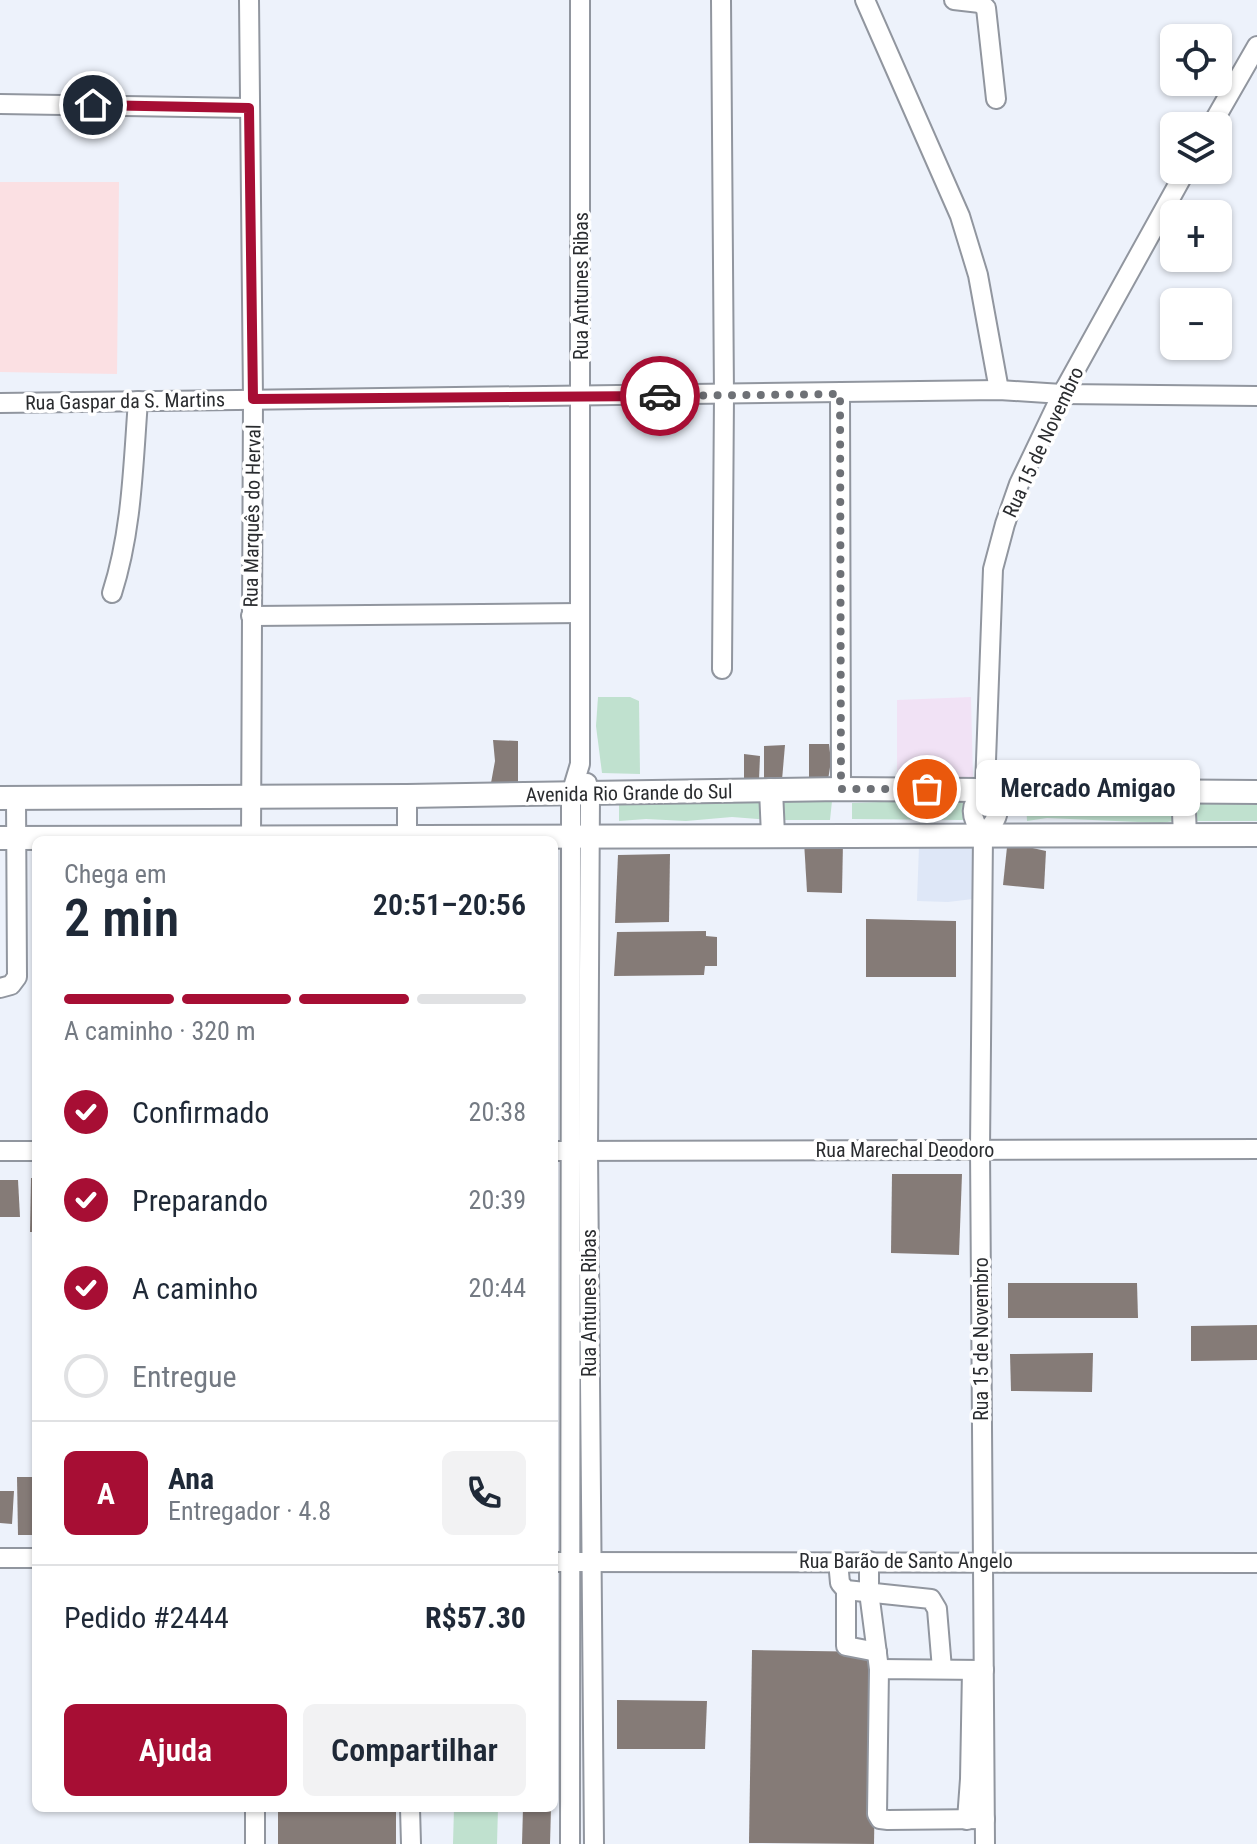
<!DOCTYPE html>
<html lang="pt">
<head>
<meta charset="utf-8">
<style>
	:root { --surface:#fff; --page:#f2f2f3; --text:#1f2937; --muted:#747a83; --line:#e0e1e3; --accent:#a70e34 }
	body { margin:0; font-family:"Roboto Condensed",sans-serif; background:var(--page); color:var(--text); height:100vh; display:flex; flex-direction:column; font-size:30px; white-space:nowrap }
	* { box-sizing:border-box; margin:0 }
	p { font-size:26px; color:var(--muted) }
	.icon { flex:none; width:44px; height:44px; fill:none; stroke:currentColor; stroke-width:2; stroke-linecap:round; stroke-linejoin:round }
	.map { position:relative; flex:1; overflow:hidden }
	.side { position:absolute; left:32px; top:836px; width:526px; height:976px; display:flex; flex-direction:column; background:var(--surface); border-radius:12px; box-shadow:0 2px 6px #0004 }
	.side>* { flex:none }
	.fabs { position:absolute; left:1160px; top:24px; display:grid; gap:16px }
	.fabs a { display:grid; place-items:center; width:72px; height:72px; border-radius:12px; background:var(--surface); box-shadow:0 2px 6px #0004; font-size:40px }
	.pin { position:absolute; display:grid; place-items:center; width:68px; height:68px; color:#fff; margin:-34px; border:4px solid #fff; border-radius:50%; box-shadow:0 2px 8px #0007 }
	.courier { position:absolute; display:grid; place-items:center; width:80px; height:80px; margin:-40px; border:6px solid #a70e34; border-radius:50%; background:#fff; color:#222; box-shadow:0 2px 10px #0007 }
	.bubble { position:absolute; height:56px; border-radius:12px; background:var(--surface); box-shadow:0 2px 6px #0004; font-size:26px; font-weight:600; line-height:56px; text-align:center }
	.head em { font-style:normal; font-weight:600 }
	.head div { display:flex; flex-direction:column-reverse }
	.head { display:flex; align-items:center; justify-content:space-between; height:136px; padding:0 32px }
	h1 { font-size:52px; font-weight:600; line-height:60px }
	.bar { display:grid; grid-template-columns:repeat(4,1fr); gap:12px 8px; align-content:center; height:96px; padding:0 32px }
	.bar i { height:10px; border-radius:6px; background:var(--line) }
	.bar .current { background:var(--accent) }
	.bar p { grid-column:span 4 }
	.line { display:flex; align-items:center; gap:20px; padding:0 32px; border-top:2px solid var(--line) }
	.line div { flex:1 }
	.round { display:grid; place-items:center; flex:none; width:84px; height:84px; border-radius:12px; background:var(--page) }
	ol { padding:0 32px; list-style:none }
	li { display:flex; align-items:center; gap:24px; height:88px }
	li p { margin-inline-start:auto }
	li .icon { padding:8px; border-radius:50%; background:var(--accent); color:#fff; stroke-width:4 }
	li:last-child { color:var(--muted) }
	li i { width:44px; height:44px; border:4px solid var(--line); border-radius:50% }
	.cta { display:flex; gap:16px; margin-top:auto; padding:16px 32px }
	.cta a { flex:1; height:92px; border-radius:12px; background:var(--accent); color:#fff; font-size:32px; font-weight:600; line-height:92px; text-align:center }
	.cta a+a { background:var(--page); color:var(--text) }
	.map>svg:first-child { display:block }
</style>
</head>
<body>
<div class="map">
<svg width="1257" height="1844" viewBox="0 0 1257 1844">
	<rect width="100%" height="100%" fill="#edf2fb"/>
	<!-- commercial -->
	<polygon fill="#f1e2f5" points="971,697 973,778 897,778 897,700"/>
	<!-- industrial -->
	<polygon fill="#fbe0e3" points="0,182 119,182 117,374 0,372"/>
	<!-- built -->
	<polygon fill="#dee7f7" points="919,846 972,847 973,899 948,902 917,901"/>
	<!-- green -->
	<g fill="#c0e1cf">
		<polygon points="598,697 630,697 639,701 640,774 602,773 596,726"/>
		<polygon points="1038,794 1062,802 1174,802 1174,821 1161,823 1047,818 1027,821 1026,802"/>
		<polygon points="963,799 963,820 852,819 852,803"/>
		<polygon points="775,800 801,802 832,801 830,820 775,820"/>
		<polygon points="768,801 772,820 732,817 686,821 646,819 619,821 619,803"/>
		<polygon points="1192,801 1257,805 1257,821 1193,821"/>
		<polygon points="454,1808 498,1808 497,1844 453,1844"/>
	</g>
	<!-- building -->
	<g fill="#857b77">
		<polygon points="493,740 518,741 518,783 491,783 495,761"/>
		<polygon points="809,744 829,744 831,761 828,780 809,781"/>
		<polygon points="785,745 782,780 764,780 764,746"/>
		<polygon points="744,754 760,756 759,780 744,780"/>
		<polygon points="804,841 843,842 842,893 807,892"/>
		<polygon points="1007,847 1028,847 1046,851 1044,889 1003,885"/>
		<polygon points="670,854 669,922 615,923 618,855"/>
		<polygon points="866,919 956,921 956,977 866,977"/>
		<polygon points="706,931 706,936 717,937 717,966 705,966 704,975 614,976 617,932"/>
		<polygon points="892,1174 962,1174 959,1255 891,1253"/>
		<polygon points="31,1178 36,1178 36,1232 30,1232"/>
		<polygon points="0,1180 18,1180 20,1217 0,1217"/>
		<polygon points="1008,1283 1137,1283 1138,1318 1008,1318"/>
		<polygon points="1257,1325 1257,1360 1191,1361 1191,1326"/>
		<polygon points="1093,1353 1092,1392 1011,1391 1010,1354"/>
		<polygon points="17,1477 36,1477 36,1535 18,1535"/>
		<polygon points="0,1491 14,1491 12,1524 0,1523"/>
		<polygon points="752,1650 877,1652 874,1844 749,1843"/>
		<polygon points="617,1700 707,1701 705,1749 617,1749"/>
		<rect x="278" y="1808" width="118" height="36"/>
		<polygon points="523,1808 551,1808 550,1844 522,1844"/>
	</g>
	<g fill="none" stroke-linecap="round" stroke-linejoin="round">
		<defs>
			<g id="minor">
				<polyline points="249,0 253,399 251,840"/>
				<polyline points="721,0 724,395 722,669"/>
				<polyline points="865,0 960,216 978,275 999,390"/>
				<polyline points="954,0 980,3 986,8 996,99"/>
				<polyline points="0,104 249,108"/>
				<polyline points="1211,126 1257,46"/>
				<polyline points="840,394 841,789"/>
				<polyline points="0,403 999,390 1062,394 1257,396"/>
				<path d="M112,593c20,-62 21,-127 26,-192"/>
				<polyline points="251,616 580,613"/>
				<polyline points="587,783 590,794 588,1151 594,1844"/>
				<path d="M983,835c18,-19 20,-26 2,-47"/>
				<polyline points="407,840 407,796"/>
				<polyline points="0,988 11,985 17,977 16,798"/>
				<polyline points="0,1151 36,1151"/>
				<polyline points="554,1151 1257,1149"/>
				<polyline points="0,1558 36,1558"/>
				<polyline points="838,1561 840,1583 846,1590 931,1599 937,1609 942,1669"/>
				<polyline points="869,1561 869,1592 879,1669"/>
				<polyline points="554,1562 1257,1563"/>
				<polyline points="846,1590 846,1646 877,1652"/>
				<polyline points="984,1670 879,1669 877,1814 880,1819 888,1820 985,1819"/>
				<polyline points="255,1808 255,1844"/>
				<polyline points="410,1808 411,1844"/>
				<polyline points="967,1820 970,1779 972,1670"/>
				<polyline points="570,1844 571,835 571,794 580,764 580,0"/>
				<path d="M985,1844l-5,-695 3,-314c-14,-19 -14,-30 2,-47l8,-219 12,-45 14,-40 43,-90 124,-224"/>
			</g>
			<g id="major">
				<polyline points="771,790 773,835"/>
				<polyline points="1183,791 1185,835"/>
				<polyline points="0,798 407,796 841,789 1257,792"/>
				<polyline points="0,838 1257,835"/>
			</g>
		</defs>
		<!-- minor casing -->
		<use href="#minor" stroke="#91969f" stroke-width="22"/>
		<!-- major casing -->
		<use href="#major" stroke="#91969f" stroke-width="26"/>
		<!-- minor -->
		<use href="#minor" stroke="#fff" stroke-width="18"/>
		<!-- major -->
		<use href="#major" stroke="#fff" stroke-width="22"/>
	</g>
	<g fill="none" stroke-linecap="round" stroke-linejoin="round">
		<!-- done -->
		<polyline stroke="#6e7176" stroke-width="8" stroke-dasharray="0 14.4" points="660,396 840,394 841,789 927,789"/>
		<!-- route -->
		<polyline stroke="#a70e34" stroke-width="10" points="93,105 249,108 253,399 660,396"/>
	</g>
	<g text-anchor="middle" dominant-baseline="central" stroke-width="7" stroke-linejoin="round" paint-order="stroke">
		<!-- street labels -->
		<g font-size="20" fill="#2a2c2f" stroke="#fff">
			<text transform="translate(581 286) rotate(-90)">Rua Antunes Ribas</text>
			<text transform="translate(125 401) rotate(-1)">Rua Gaspar da S. Martins</text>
			<text transform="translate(1043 442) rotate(-65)">Rua 15 de Novembro</text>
			<text transform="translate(252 516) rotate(-89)">Rua Marquês do Herval</text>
			<text transform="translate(629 793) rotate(-1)">Avenida Rio Grande do Sul</text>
			<text x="905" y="1150">Rua Marechal Deodoro</text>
			<text transform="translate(589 1303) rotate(-90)">Rua Antunes Ribas</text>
			<text transform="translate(981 1339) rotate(-90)">Rua 15 de Novembro</text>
			<text x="906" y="1561">Rua Barão de Santo Angelo</text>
		</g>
	</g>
</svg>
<div class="fabs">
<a><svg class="icon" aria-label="locate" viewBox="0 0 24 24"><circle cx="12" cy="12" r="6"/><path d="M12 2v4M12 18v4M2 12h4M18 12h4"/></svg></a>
<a><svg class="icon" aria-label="layers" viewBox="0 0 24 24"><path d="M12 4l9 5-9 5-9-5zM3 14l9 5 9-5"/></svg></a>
<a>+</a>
<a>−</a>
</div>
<div class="pin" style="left:927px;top:789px;background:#ea580c"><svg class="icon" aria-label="bag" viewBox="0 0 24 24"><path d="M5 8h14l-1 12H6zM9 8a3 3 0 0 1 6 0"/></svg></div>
<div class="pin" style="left:93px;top:105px;background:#1f2937"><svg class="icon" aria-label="home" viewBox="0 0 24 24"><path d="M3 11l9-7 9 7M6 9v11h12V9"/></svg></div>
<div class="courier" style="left:660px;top:396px"><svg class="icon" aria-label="car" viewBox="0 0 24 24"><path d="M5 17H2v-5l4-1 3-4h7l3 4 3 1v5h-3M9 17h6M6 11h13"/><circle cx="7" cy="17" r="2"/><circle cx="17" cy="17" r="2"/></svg></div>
<div class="bubble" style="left:976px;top:760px;width:224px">Mercado Amigao</div>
<section class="side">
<div class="head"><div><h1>2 min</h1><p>Chega em</p></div><em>20:51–20:56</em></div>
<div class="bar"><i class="current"></i><i class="current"></i><i class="current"></i><i></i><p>A caminho · 320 m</p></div>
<ol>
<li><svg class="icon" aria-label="check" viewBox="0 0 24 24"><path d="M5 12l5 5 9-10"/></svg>Confirmado<p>20:38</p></li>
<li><svg class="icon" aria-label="check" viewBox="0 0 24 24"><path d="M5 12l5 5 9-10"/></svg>Preparando<p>20:39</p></li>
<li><svg class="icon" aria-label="check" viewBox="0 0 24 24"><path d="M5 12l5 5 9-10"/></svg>A caminho<p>20:44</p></li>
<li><i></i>Entregue</li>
</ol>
<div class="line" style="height:144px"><b class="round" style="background:var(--accent);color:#fff">A</b><div><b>Ana</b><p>Entregador · 4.8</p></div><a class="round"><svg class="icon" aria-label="phone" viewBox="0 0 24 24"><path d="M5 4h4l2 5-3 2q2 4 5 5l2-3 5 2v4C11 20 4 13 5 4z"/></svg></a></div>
<div class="line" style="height:104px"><div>Pedido #2444</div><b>R$57.30</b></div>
<div class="cta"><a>Ajuda</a><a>Compartilhar</a></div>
</section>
</div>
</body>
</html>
